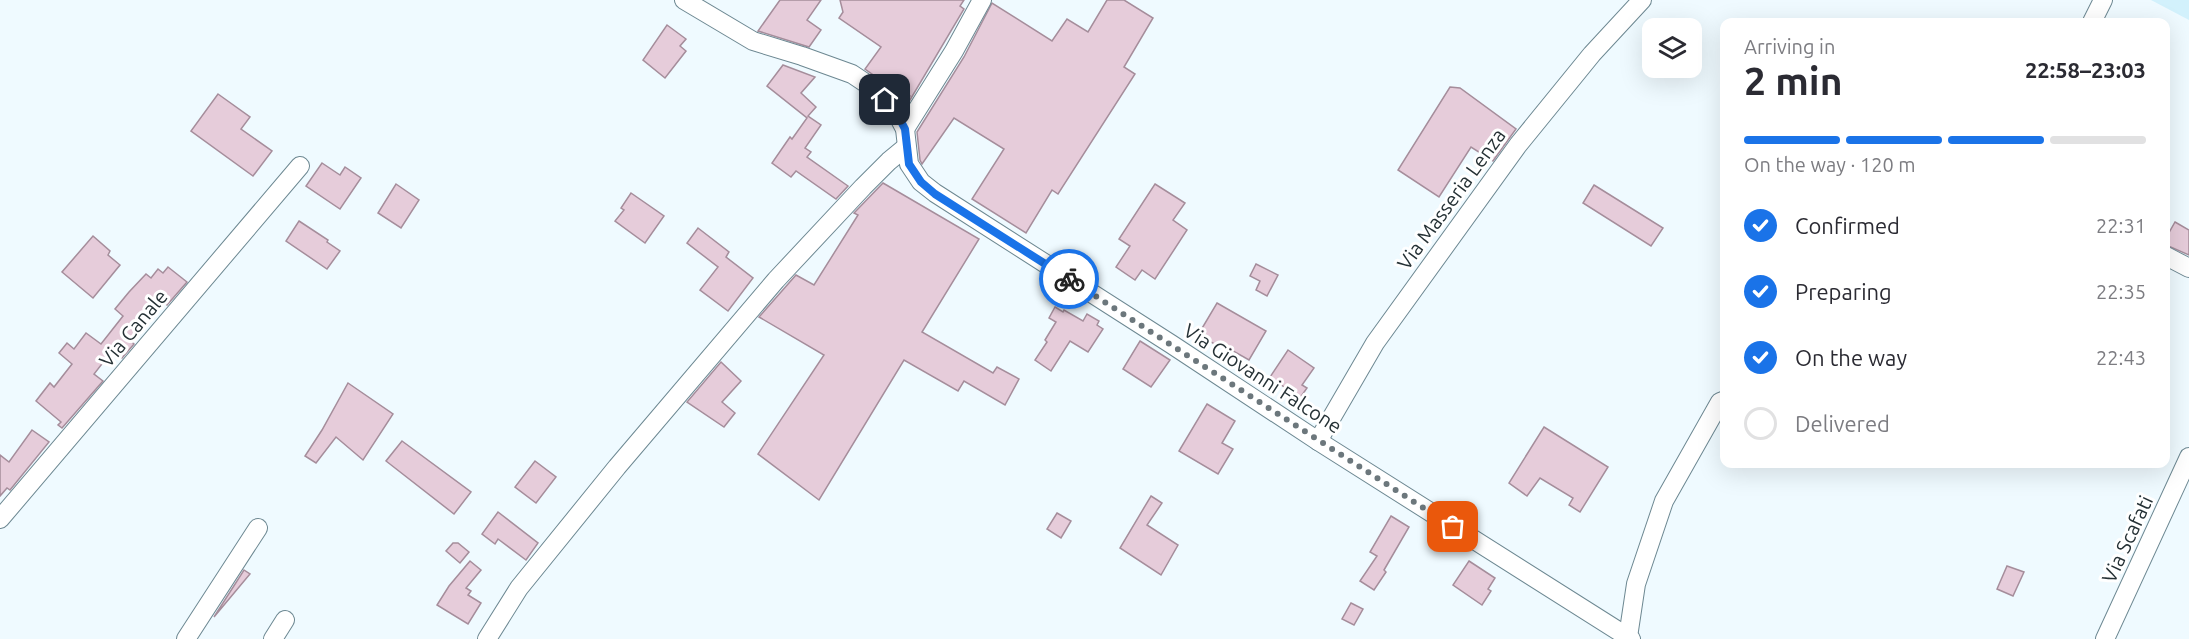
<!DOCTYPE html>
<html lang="en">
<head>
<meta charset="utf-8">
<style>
	:root { --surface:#fff; --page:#f2f2f3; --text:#2b2b33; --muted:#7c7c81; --line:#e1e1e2; --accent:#1a73e8 }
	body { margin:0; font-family:Ubuntu,sans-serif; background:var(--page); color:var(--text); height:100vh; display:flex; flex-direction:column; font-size:22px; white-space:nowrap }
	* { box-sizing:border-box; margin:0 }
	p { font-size:20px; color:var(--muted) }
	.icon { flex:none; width:33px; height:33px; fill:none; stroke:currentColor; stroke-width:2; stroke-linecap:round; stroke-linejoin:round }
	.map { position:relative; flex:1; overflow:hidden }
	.panel { position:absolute; left:1720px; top:18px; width:450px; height:450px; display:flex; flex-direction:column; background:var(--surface); border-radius:12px; box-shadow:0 6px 24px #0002 }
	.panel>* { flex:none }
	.tools { position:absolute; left:1642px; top:18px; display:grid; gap:12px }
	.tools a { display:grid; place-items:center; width:60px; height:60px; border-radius:12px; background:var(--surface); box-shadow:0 6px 24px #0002; font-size:30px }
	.pin { position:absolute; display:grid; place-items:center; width:51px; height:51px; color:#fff; margin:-26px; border-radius:12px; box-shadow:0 3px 9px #0006 }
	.courier { position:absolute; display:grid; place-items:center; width:60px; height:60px; margin:-30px; border:4px solid #1a73e8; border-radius:50%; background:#fff; color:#222; box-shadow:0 2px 8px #0007 }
	.summary em { font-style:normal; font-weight:700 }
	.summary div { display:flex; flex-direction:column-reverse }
	.summary { display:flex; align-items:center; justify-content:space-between; height:102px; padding:0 24px }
	h1 { font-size:39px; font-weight:700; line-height:45px }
	.bar { display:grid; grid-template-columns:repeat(4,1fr); gap:9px 6px; align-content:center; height:72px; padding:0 24px }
	.bar i { height:8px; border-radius:4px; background:var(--line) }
	.bar .current { background:var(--accent) }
	.bar p { grid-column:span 4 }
	ol { padding:0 24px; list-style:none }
	li { display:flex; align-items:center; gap:18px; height:66px }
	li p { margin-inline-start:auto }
	li .icon { padding:6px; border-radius:50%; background:var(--accent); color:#fff; stroke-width:4 }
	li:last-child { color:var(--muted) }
	li i { width:33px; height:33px; border:3px solid var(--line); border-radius:50% }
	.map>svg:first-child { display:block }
</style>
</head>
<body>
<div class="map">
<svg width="2189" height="639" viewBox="0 0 2189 639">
	<rect width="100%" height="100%" fill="#effaff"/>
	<!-- built -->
	<polygon fill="#d2f1fc" points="2151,0 2189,0 2189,20"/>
	<!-- building -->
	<g fill="#e6ccda" stroke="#a58d9b" stroke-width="1.5">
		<polygon points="780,0 821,0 807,20 821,30 809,47 758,31"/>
		<polygon points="840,0 964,0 960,6 964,9 910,100 908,99 910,96 888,81 886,84 865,69 881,47 839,18 843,12"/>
		<polygon points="1107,0 1124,0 1153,18 1124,67 1135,74 1058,194 1052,190 1026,233 972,199 1004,149 954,118 922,164 920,160 917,132 964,57 992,3 1052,41 1067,19 1088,32"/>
		<polygon points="667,25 686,39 680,46 686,51 665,78 643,60"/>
		<polygon points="783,65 815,77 801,93 816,107 808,116 821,125 805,148 811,152 807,157 848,186 836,199 796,171 791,177 772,163 790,137 792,139 807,118 767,86"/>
		<polygon points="1450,87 1460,88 1516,129 1493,161 1471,147 1439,197 1398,170"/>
		<polygon points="218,94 250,117 241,129 272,151 253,176 191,131"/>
		<polygon points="322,163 340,175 345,167 361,178 340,209 306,186"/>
		<polygon points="883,183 979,239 922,332 993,373 997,367 1019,379 1005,405 964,381 958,391 904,360 819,500 758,454 824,355 759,317 796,275 814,285 858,215 854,213"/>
		<polygon points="396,184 419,200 401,228 378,213"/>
		<polygon points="1155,184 1185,203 1173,220 1187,230 1155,279 1142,270 1135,280 1116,267 1130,246 1119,239"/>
		<polygon points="1594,185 1663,228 1651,246 1583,203"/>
		<polygon points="631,193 664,216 645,243 615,221 624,210 621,208"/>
		<polygon points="299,221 328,240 327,242 340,251 327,269 286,241"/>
		<polygon points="2175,222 2189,230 2189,255 2166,245 2166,238"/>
		<polygon points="698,228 729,252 726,257 753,278 728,311 700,290 718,267 687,243"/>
		<polygon points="93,236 110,251 108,255 120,265 93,298 62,272"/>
		<polygon points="1256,264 1278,275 1267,296 1256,290 1260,281 1250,276"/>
		<polygon points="168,267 187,282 167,305 164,303 132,342 134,344 122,358 112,351 94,374 103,381 62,428 58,425 61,422 36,401 50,383 54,387 72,364 59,353 67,343 74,349 86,333 101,344 123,316 115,309 129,292 146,274 151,278 158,269 163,273"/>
		<polygon points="1217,303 1266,331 1249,360 1221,344 1220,347 1198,335"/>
		<polygon points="1055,307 1063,312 1064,310 1083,321 1087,314 1099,321 1097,325 1103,329 1088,352 1070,341 1051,371 1035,360 1047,342 1045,340 1056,322 1049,318"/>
		<polygon points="1140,341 1170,360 1151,387 1123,369"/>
		<polygon points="1288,350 1314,368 1302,385 1307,388 1300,398 1270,377"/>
		<polygon points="721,362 741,381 722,402 735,413 724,427 687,402"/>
		<polygon points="348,383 393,414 363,460 336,437 316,463 305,456 322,430"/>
		<polygon points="1207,404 1235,421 1222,443 1233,449 1218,474 1179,451"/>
		<polygon points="1544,427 1608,467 1580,512 1569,505 1573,498 1540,478 1527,496 1509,483"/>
		<polygon points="32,430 49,442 10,490 7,488 0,496 0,455 9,462"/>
		<polygon points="402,441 471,492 454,514 386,461"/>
		<polygon points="535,461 556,477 536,503 515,487"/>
		<polygon points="1151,496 1162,503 1147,525 1178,545 1161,575 1120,548"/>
		<polygon points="498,512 538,543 526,560 498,539 495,544 482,534"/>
		<polygon points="1057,513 1071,521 1061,538 1047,529"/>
		<polygon points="1391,516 1409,527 1384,570 1386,572 1374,590 1360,581 1377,556 1370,552"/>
		<polygon points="453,543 458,543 469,552 460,563 446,551"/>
		<polygon points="470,561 481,570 466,588 471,591 468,595 481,603 468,624 437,605 449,586"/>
		<polygon points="1469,561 1495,578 1488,589 1491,591 1482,605 1453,585"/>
		<polygon points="2007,566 2024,572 2013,596 1997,589"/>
		<polygon points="244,570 250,574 214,617"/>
		<polygon points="1351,603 1363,609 1354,625 1342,619"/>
	</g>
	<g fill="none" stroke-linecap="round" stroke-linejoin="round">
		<defs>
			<g id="minor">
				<polyline points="684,0 753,41 802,56 852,74 876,90 895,110 905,129 909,164 921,182 935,193 1171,344 1318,441 1631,639"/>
				<polyline points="2092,22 2103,0"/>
				<polyline points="905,129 954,51 982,0"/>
				<polyline points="2166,256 2189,268"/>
				<polyline points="1318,441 1375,343 1518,145 1592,54 1642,0"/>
				<polyline points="0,519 300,166"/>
				<polyline points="1628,637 1636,584 1664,501 1720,402 1725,400"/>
				<polyline points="186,639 258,528"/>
				<polyline points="273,639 285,620"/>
				<polyline points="487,639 519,588 617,467 776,280 863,187 889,161 906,147"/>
				<polyline points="2105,639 2189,457"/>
			</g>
		</defs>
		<!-- minor casing -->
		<use href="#minor" stroke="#6d8892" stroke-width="20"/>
		<!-- minor -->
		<use href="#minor" stroke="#fff" stroke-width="18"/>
	</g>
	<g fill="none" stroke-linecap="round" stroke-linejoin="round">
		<!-- done -->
		<polyline stroke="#6c777c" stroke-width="6" stroke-dasharray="0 10.8" points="1069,279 1453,527"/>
		<!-- route -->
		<polyline stroke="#1a73e8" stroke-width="8" points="885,100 895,110 905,129 909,164 921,182 935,194 1069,279"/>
	</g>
	<g text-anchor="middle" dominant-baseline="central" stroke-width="6" stroke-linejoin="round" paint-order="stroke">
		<!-- street labels -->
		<g font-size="20" fill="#253135" stroke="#fff">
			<text transform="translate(1451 199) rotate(-54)">Via Masseria Lenza</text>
			<text transform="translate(133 328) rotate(-50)">Via Canale</text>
			<text transform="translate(1263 378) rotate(33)">Via Giovanni Falcone</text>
			<text transform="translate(2127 539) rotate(-65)">Via Scafati</text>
		</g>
	</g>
</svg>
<div class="tools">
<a><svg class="icon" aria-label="layers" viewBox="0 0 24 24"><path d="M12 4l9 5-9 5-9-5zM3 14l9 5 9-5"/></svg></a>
</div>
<div class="pin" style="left:1453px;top:527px;background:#ea580c"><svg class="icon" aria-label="bag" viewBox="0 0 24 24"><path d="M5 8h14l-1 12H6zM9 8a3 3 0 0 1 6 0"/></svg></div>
<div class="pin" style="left:885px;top:100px;background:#1f2937"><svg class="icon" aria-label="home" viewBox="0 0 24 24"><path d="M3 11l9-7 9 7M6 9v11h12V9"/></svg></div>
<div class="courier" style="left:1069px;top:279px"><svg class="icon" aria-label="bike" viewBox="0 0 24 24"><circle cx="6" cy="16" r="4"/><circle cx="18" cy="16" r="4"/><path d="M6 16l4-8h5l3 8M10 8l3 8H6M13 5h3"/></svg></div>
<section class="panel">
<div class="summary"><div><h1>2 min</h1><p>Arriving in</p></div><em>22:58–23:03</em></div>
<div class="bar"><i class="current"></i><i class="current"></i><i class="current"></i><i></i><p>On the way · 120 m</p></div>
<ol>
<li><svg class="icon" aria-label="check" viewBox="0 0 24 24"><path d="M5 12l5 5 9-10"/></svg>Confirmed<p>22:31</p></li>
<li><svg class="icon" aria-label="check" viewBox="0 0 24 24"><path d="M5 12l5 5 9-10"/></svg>Preparing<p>22:35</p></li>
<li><svg class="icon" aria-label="check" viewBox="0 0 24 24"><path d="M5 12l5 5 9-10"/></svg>On the way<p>22:43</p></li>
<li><i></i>Delivered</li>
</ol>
</section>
</div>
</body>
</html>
